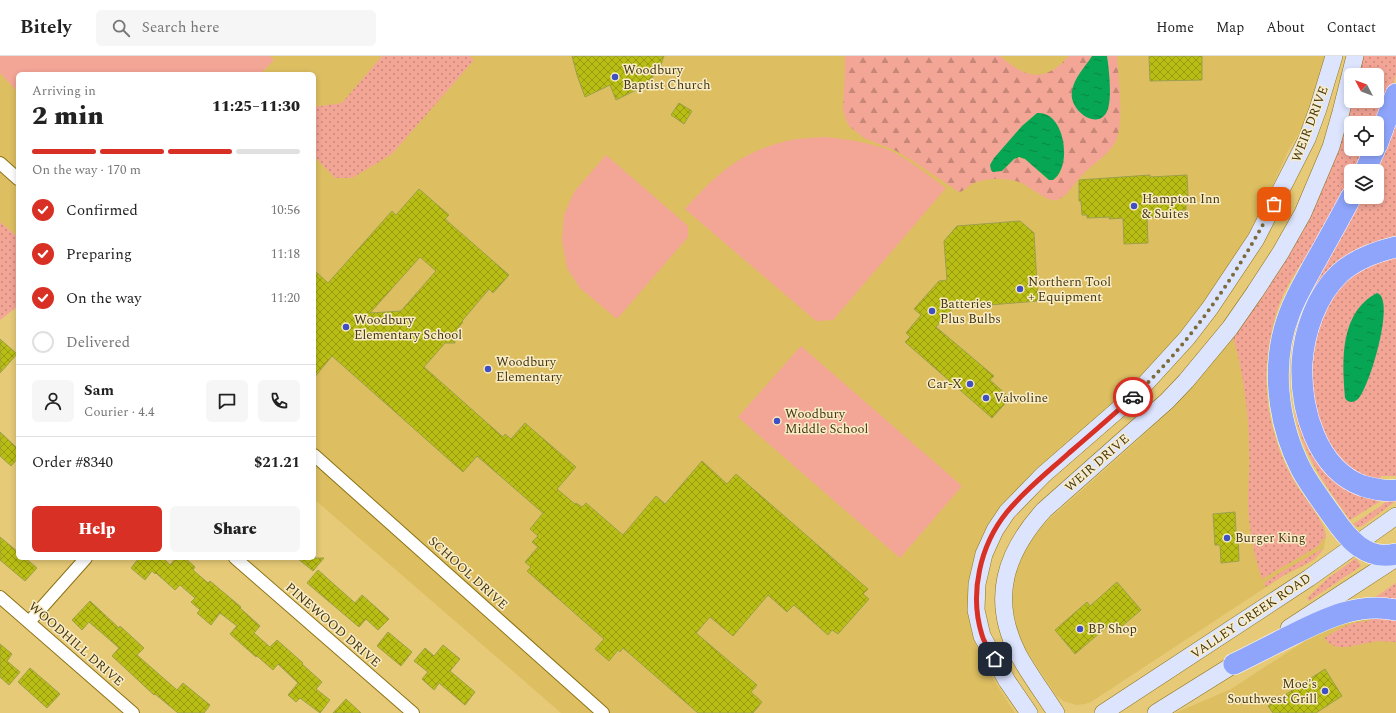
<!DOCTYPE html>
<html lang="en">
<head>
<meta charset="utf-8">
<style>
	:root { --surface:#fff; --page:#f6f6f6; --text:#222; --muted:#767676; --line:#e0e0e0; --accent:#d93025 }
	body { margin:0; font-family:Spectral,serif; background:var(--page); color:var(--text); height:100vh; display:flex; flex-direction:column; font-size:15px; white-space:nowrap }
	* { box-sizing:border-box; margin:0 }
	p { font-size:13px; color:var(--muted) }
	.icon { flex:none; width:22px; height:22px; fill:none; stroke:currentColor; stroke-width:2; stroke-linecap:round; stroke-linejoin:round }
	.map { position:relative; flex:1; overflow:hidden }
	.drawer { position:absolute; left:16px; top:16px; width:300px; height:488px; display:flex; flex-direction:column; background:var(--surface); border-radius:6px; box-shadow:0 2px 6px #0003 }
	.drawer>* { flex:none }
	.needle { width:26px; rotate:311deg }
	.buttons { position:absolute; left:1344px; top:12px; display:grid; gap:8px }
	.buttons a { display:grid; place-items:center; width:40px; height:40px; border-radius:6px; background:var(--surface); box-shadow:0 2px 6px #0003; font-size:20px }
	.pin { position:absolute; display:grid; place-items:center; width:34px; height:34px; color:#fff; margin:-17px; border-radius:8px; box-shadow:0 2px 6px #0006 }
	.courier { position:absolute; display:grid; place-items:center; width:40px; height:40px; margin:-20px; border:3px solid #d93025; border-radius:50%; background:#fff; color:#222; box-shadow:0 1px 5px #0007 }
	.headline em { font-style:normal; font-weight:800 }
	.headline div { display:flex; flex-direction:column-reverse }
	.headline { display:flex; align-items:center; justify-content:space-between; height:68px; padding:0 16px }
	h1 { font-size:26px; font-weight:800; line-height:30px }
	.bar { display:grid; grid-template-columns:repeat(4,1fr); gap:6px 4px; align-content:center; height:48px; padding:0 16px }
	.bar i { height:5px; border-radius:3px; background:var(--line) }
	.bar .on { background:var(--accent) }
	.bar p { grid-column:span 4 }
	.line { display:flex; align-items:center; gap:10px; padding:0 16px; border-top:1px solid var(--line) }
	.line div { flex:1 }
	.round { display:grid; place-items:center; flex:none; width:42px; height:42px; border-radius:6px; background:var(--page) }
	ol { padding:0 16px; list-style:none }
	li { display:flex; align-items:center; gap:12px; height:44px }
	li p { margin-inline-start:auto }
	li .icon { padding:4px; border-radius:50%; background:var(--accent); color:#fff; stroke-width:4 }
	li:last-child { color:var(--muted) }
	li i { width:22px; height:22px; border:2px solid var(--line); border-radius:50% }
	.button { display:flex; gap:8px; margin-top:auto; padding:8px 16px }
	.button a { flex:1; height:46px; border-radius:6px; background:var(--accent); color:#fff; font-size:16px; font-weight:800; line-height:46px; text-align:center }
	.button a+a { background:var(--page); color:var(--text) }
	header { display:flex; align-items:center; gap:24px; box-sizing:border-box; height:56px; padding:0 20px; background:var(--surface); border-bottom:1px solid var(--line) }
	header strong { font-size:19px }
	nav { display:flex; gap:22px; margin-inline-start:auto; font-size:14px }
	.search { width:280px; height:36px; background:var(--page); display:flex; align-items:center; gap:10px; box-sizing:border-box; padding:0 14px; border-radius:6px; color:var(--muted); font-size:15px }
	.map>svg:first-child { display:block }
</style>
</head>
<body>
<header>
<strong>Bitely</strong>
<div class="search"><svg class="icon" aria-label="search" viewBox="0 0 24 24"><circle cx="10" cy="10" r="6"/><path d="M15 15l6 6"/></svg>Search here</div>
<nav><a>Home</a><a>Map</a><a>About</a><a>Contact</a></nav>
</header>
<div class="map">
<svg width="1396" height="657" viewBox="0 0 1396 657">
	<defs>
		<pattern id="green-dots" width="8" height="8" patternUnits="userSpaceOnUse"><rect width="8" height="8" fill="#f3a596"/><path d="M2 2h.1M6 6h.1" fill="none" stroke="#c68779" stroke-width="1.8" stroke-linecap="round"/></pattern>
		<pattern id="forest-firs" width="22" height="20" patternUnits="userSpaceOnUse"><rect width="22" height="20" fill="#f3a596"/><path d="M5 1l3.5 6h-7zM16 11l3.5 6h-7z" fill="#c68779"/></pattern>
		<pattern id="water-ripples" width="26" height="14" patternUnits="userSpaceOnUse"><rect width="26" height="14" fill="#07a654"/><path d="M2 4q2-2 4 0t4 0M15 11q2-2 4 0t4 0" fill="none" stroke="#0a8844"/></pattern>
		<pattern id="building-cross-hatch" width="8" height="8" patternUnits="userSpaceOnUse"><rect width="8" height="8" fill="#b9be14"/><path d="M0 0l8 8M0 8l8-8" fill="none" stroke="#989b11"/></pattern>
	</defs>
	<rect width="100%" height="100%" fill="#e6ca77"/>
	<!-- built -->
	<g fill="#ddbf62">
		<polygon points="0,0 1328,0 1307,64 1288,95 1269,138 1247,180 1209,239 1169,290 1135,327 1008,442 991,464 982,481 976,497 971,516 970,562 971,572 977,591 986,612 1015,657 561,657 314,443 314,18 18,18 18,181 0,166"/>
		<polygon points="1276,259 1269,288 1266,319 1268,349 1271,365 1280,396 1286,411 1301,437 1324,470 1326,480 1324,492 1315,503 1301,511 1283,520 1091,646 1085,648 1076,649 1063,645 1056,639 1032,603 1024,590 1017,573 1013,553 1013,539 1016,517 1024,496 1033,482 1047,465 1135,387 1179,345 1226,290 1248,261"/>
		<polygon points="1349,562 1396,562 1396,657 1175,657 1231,633 1314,579"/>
	</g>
	<!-- green -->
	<g fill="url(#green-dots)">
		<polygon points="382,0 470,0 474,4 392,98 352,122 335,122 314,100 314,51 342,47"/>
		<path d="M1363,0h33v18l-7,24 -12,25h-26v26h17l-10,22h-7c0,4 1,8 0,12 -1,6 -7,13 -10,19 -16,30 -39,57 -55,87 -11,21 -16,46 -19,70 -4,42 6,86 27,122 9,16 32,40 32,58l-4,-1 -1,5 -4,4 -55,32c-8,-24 -13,-50 -14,-75 0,-19 2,-37 1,-55 0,-35 -6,-79 -16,-112l119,-236h25v-26h-18z"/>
		<polygon points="1396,55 1396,183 1308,244 1357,141 1377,141 1377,115 1371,115"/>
		<polygon points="0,166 18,181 18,250 0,264"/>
		<polygon points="1396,200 1396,420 1381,420 1380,426 1346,412 1320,374 1309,324 1315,275 1334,236 1357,215"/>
		<path d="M1299,356l5,17 77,70 -2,3 -29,18c-24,-34 -47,-64 -55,-107z"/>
		<polygon points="1396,441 1396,445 1362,470 1357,471 1353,468 1381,450 1389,442"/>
		<path d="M1324,492c-8,14 -23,18 -36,25 -8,4 -15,10 -22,14l-2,-4 17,-11z"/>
		<polygon points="1356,502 1361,510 1309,545 1307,542 1327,523"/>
		<polygon points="1396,527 1396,547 1374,542"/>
		<path d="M1369,559l27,3v24l-19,-1 -30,6h-10l-7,-3 -6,-6c19,-11 23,-15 45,-17z"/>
	</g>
	<!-- forest -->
	<path fill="url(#forest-firs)" fill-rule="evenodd" d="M845,0h155c26,22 44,28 69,0h23c-9,14 -26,33 -17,50l26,12 5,-5 3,-7 -2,-50h10c1,22 9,73 -4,90 -8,11 -21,19 -31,29 -7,7 -15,22 -25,25 -9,3 -27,-14 -38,-18 -10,-4 -34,-4 -45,1 -5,2 -9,8 -15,9l-46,-31 -17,-10 -32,-13 -15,-12 -3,-6 -3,-10 2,-40zM1034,59l27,57 -5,6h-10c-7,-6 -20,-23 -29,-20 -6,2 -10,9 -15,13l-8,-13 28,-32z"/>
	<!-- pitch -->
	<g fill="#f3a596">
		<polygon points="0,0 270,0 274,4 260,18 18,18 18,36 0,17"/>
		<path d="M824,81c22,2 44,5 65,13 20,9 39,25 57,38l-113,132 -17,1 -131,-112c33,-37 57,-58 106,-69 11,-2 22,-2 33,-3z"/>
		<polygon points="606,99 688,170 688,181 617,263 580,232 567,212 562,185 564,159 574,136"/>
		<polygon points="801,290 962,430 900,502 738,361"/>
	</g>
	<!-- water -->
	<g fill="url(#water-ripples)">
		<path d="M1092,0h15c2,13 5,41 1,53 -8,24 -40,2 -36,-18 2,-13 13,-24 20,-35z"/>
		<path d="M1037,57c28,-3 36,54 16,67h-4l-24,-21 -6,-2 -5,2 -12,12 -9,1 -2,-2 -1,-5 4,-7 28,-32z"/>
		<path d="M1377,237c19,5 -7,93 -19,106 -5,4 -10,4 -13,-1 -3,-36 -6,-85 32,-105z"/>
	</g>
	<!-- building -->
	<g fill="url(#building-cross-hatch)" stroke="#9ca04c" fill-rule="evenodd">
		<polygon points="572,0 664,0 660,11 651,23 638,33 616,44 610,29 585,41 577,19"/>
		<polygon points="1149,0 1202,0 1202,24 1150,25"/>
		<polygon points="679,47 692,55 684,68 671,59"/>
		<polygon points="1150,119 1150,121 1187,119 1188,140 1186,140 1186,154 1181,154 1181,158 1159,159 1159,161 1147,161 1148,187 1124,188 1123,162 1109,163 1110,161 1087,162 1087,159 1082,159 1081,145 1079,145 1079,124"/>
		<path d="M419,133l30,26 -4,4 64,56 -16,18 -4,-4 -27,32 1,1 -9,11 1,10h-10l-21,24 79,70 2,-3 6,5 14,-16 51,44 -19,22 18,15 1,-1 6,4 4,-4 37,32 33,-39 9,8 37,-43 25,23 9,-10 132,115 -5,5 6,5 -31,35 -6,-4 -4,5 -34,-30 -7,7 -19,-17 -35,41 -23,-19 -14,16 61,52 -6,7 11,10 -9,11h-55l-75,-65 -3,4 -2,-2 -9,11 -14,-12 9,-10 -77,-68 4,-4 -6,-5 13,-15 -6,-5 6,-6 -8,-7 13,-16 -66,-57 -14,16 -131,-116 -18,22v-108l14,13 64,-72 4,4zM420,201l16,14 -35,40 -31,2z"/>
		<polygon points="1020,165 1034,177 1038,245 953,252 936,271 994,320 990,324 1010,342 992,362 905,286 910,281 906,277 921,259 914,253 939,225 947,224 944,185 957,170"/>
		<polygon points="0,283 17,298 0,317"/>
		<polygon points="0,376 18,393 18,402 11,410 0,400"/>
		<polygon points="1235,456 1236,476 1238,476 1239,505 1221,507 1220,489 1215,489 1213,458"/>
		<polygon points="0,481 18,496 18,502 25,502 37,512 25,525 0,504"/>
		<polygon points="139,502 163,502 170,509 176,502 185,502 195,511 193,514 208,527 210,525 241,551 240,552 260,570 254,577 270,591 277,584 303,607 302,608 322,626 316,633 330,644 320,657 300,642 296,646 288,639 298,627 278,608 273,614 257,600 256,601 230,578 237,570 220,557 211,569 197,557 200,554 191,546 195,542 180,529 175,534 156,517 155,518 152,515 145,524 131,512"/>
		<polygon points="297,502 324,502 313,515"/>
		<polygon points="318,514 355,547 362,539 389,563 378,574 366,563 359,571 307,527"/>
		<polygon points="1117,526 1141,554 1115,576 1109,569 1075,598 1055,574 1087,546 1090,550"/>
		<polygon points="90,545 119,572 120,570 144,592 137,599 177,634 183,627 210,649 204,657 178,657 155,638 154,639 112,600 119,592 103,578 89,566 82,574 72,564"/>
		<polygon points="388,576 412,596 401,610 377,590"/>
		<polygon points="0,588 12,598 7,605 20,616 9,629 0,621"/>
		<polygon points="443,589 460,603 450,615 475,636 465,649 439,627 434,634 422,623 428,616 414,605 425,592 434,600"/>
		<polygon points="30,612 60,638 47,652 18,626"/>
		<polygon points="1325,613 1342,640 1316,657 1273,657 1268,650"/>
		<polygon points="346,643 361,657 333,657"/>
	</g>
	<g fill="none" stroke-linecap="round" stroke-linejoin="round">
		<defs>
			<g id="street">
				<polyline points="0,107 18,123"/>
				<polyline points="314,399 603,657"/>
				<polyline points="235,502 413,657"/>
				<polyline points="0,541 133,657"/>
				<polyline points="29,566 86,502"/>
			</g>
			<g id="secondary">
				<polyline points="1289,572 1396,502"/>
				<polyline points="1029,657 1007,625 982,580 976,554 977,528 984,498 995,474 1007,456 1043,419 1135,339 1187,282 1210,252 1256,183 1307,83 1318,53 1334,0"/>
				<path d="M1056,657c-12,-19 -27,-39 -38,-59 -28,-55 -13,-101 26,-144l123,-109 19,-20 44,-53 25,-36 26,-40 22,-39 28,-66 10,-35 14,-56"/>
				<polyline points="1103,657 1309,522 1396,460"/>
				<polyline points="1156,657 1244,602"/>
			</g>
			<g id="highway">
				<polyline points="1377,89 1396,38"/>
				<polyline points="1365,115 1375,93"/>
				<path d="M1351,141c-12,23 -25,46 -38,69 -8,15 -17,30 -23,46 -20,50 -13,110 11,157 9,17 21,32 32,48 15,22 33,44 63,37"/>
				<path d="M1396,191c-21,5 -41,12 -57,27 -23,22 -35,58 -37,89 -2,45 14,106 61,123 11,3 22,6 33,4"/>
				<path d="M1234,608c19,-9 37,-19 56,-28 34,-17 67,-34 106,-26"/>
			</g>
		</defs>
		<!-- street casing -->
		<use href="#street" stroke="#8c7214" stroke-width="14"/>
		<!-- secondary casing -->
		<use href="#secondary" stroke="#8c7214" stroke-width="18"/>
		<!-- highway casing -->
		<use href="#highway" stroke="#fff" stroke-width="22"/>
		<!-- street -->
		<use href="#street" stroke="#fff" stroke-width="12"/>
		<!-- secondary -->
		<use href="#secondary" stroke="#dde4fe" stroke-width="17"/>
		<!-- highway -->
		<use href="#highway" stroke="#8ea5fb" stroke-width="21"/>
	</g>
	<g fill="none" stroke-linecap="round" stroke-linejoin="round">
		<!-- done -->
		<path stroke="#7c6a37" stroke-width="4" stroke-dasharray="0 7.2" d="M1133,341c57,-53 105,-124 141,-193"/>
		<!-- route -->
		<path stroke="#d93025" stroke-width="5" d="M995,603c-5,-8 -11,-16 -13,-24 -13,-41 -2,-90 25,-123 18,-22 41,-40 62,-59 21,-18 43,-37 64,-56"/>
	</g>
	<!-- markers -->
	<g fill="#3f50c3" stroke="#faedc5" stroke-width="1.5">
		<circle cx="615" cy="21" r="4"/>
		<circle cx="1134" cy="150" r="4"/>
		<circle cx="1020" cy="233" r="4"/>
		<circle cx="932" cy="255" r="4"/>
		<circle cx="346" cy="271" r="4"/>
		<circle cx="488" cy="313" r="4"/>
		<circle cx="970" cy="328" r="4"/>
		<circle cx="986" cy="342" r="4"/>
		<circle cx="777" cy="365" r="4"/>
		<circle cx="1227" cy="482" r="4"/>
		<circle cx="1080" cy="573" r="4"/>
		<circle cx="1325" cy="635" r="4"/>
	</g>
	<g text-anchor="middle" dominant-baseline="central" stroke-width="3" stroke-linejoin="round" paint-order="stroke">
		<!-- poi labels -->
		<g font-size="13" fill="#433714" stroke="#faedc5" text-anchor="start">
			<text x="623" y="14">Woodbury<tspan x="623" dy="15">Baptist Church</tspan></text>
			<text x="1142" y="143">Hampton Inn<tspan x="1142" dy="15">&amp; Suites</tspan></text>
			<text x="1028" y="226">Northern Tool<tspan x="1028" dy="15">+ Equipment</tspan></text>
			<text x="940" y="248">Batteries<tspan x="940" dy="15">Plus Bulbs</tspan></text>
			<text x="354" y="264">Woodbury<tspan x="354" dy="15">Elementary School</tspan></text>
			<text x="496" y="306">Woodbury<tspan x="496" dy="15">Elementary</tspan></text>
			<text x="962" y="328" text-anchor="end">Car-X</text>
			<text x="994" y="342">Valvoline</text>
			<text x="785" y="358">Woodbury<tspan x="785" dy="15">Middle School</tspan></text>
			<text x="1235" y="482">Burger King</text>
			<text x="1088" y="573">BP Shop</text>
			<text x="1317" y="628" text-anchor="end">Moe's<tspan x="1317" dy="15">Southwest Grill</tspan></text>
		</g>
		<!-- street labels -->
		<g font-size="13" fill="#433714" stroke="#faedc5">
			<text transform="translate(1310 68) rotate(-69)">WEIR DRIVE</text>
			<text transform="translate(1097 407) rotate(-41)">WEIR DRIVE</text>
			<text transform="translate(468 517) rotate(42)">SCHOOL DRIVE</text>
			<text transform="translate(1251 560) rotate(-34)">VALLEY CREEK ROAD</text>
			<text transform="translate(333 569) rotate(41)">PINEWOOD DRIVE</text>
			<text transform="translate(76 588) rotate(41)">WOODHILL DRIVE</text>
		</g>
	</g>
</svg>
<div class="buttons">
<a><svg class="needle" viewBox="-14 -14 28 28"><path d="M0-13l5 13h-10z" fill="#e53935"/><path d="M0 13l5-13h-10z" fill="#767676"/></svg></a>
<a><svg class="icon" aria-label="locate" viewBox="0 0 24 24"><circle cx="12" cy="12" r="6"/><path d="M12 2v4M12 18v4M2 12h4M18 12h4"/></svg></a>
<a><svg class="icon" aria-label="layers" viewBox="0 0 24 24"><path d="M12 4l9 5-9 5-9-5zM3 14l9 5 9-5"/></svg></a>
</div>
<div class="pin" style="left:1274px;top:148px;background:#ea580c"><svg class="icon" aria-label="bag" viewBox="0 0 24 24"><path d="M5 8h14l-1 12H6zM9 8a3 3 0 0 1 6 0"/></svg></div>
<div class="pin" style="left:995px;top:603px;background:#1f2937"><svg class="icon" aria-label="home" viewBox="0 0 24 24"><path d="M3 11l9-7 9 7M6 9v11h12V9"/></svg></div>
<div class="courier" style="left:1133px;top:341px"><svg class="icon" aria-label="car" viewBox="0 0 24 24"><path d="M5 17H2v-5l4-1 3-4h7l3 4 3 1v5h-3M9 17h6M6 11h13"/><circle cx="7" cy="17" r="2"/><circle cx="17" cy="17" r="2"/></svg></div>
<section class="drawer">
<div class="headline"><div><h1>2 min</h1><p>Arriving in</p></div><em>11:25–11:30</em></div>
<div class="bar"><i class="on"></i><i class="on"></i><i class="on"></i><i></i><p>On the way · 170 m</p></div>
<ol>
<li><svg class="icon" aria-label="check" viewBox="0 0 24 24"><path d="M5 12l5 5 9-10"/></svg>Confirmed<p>10:56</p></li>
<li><svg class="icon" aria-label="check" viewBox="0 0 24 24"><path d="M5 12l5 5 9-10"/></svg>Preparing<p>11:18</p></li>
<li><svg class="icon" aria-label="check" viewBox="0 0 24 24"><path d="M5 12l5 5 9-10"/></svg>On the way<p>11:20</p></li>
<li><i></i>Delivered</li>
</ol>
<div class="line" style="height:72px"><a class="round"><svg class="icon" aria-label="person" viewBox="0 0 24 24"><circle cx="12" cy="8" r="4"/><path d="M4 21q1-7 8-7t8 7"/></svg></a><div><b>Sam</b><p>Courier · 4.4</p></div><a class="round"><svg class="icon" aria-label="chat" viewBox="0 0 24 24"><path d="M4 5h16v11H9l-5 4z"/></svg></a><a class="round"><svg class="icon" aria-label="phone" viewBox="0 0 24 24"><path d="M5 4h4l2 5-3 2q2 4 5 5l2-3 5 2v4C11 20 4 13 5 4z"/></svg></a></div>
<div class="line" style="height:52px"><div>Order #8340</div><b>$21.21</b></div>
<div class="button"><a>Help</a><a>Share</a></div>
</section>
</div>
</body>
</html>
